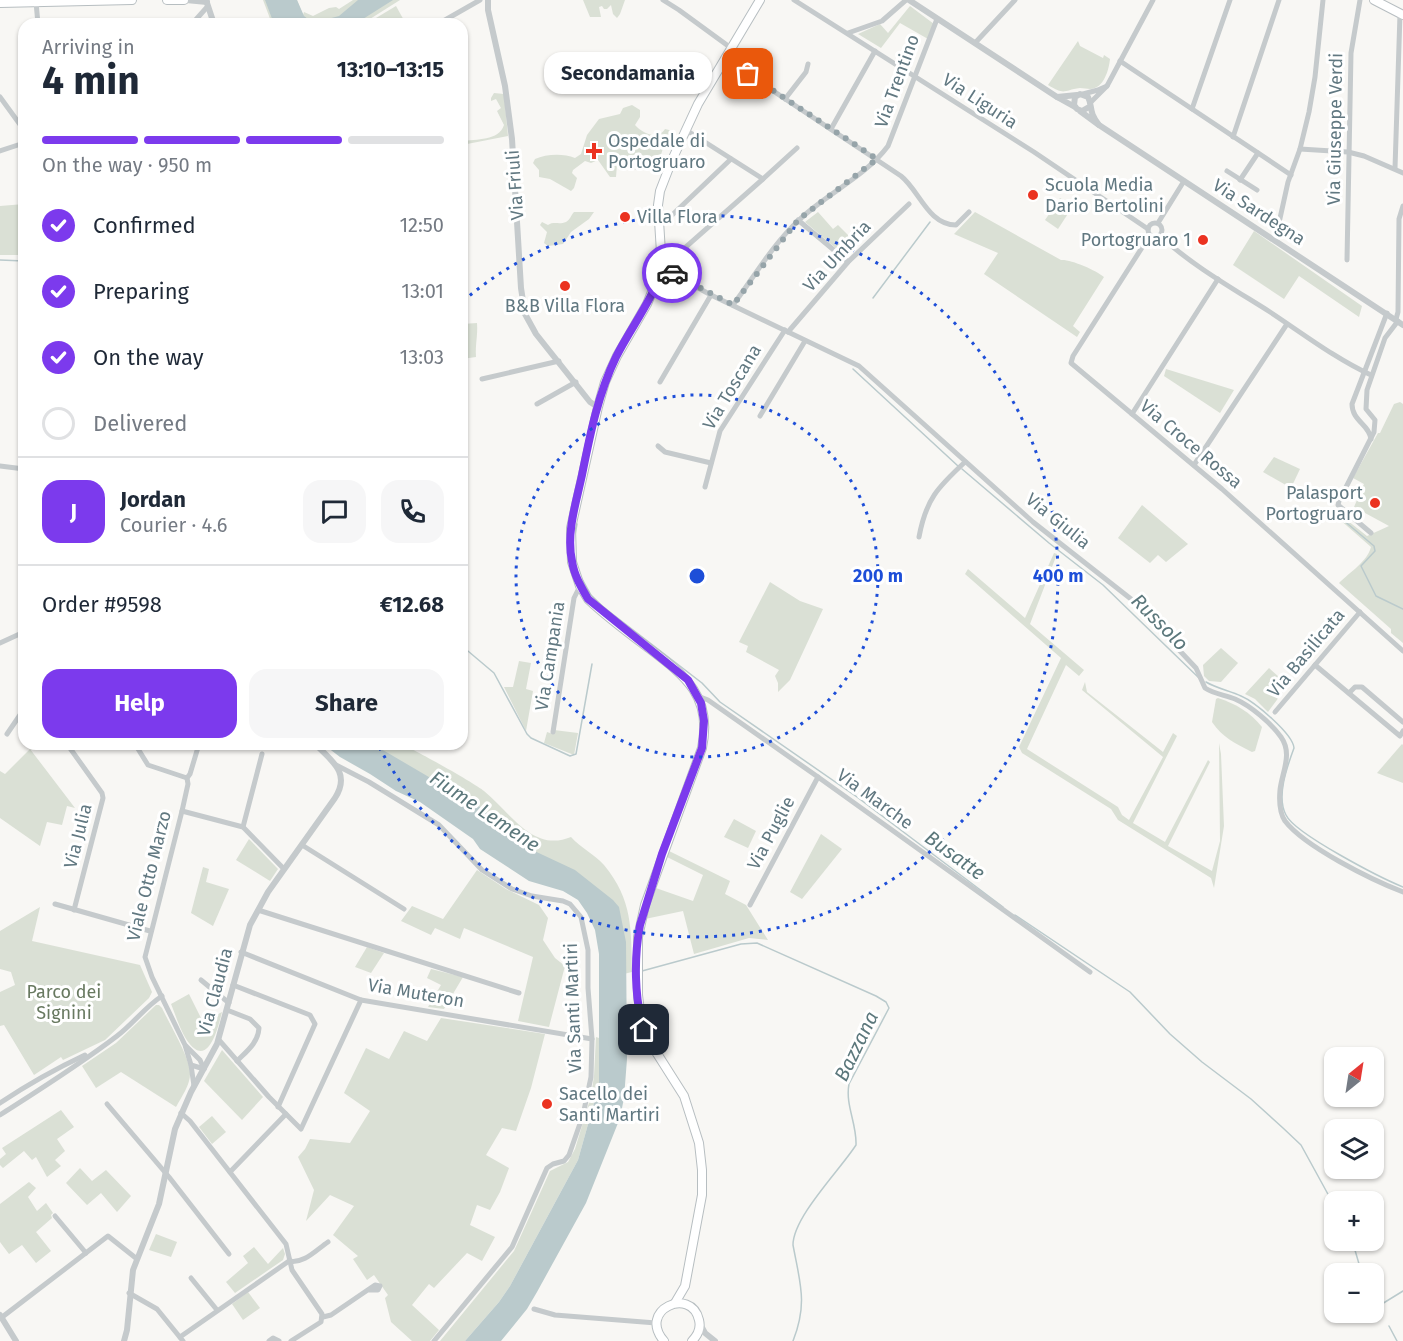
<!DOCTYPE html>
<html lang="en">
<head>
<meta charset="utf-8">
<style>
	:root { --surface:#fff; --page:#f6f6f7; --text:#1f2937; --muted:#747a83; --line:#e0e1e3; --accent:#7c3aed }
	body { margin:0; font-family:"Fira Sans",sans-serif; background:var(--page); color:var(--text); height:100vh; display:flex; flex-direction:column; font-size:22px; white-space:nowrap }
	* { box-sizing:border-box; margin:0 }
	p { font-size:20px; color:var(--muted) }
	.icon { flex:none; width:33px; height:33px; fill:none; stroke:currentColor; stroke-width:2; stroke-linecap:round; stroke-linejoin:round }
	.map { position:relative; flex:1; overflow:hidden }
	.panel { position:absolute; left:18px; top:18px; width:450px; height:732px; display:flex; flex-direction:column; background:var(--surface); border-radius:18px; box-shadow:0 2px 4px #0004 }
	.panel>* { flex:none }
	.needle { width:39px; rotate:30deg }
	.buttons { position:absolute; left:1324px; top:1047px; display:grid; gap:12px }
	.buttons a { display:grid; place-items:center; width:60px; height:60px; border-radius:12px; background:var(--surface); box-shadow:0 2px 4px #0004; font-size:30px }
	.pin { position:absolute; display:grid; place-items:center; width:51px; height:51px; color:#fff; margin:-26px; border-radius:12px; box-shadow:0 3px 9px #0006 }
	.courier { position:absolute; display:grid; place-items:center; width:60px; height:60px; margin:-30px; border:4px solid #7c3aed; border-radius:50%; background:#fff; color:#222; box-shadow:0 2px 8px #0007 }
	.bubble { position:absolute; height:42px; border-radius:18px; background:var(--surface); box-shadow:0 2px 4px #0004; font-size:20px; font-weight:700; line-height:42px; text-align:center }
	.summary em { font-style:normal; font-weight:700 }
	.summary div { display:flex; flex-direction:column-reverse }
	.summary { display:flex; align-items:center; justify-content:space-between; height:102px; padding:0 24px }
	h1 { font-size:39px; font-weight:700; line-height:45px }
	.bar { display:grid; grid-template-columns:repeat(4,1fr); gap:9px 6px; align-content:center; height:72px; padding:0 24px }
	.bar i { height:8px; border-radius:4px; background:var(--line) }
	.bar .selected { background:var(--accent) }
	.bar p { grid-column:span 4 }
	.line { display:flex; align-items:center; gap:15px; padding:0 24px; border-top:2px solid var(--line) }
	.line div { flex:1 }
	.round { display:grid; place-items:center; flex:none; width:63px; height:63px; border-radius:18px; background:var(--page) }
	ol { padding:0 24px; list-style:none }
	li { display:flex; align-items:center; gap:18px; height:66px }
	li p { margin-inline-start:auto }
	li .icon { padding:6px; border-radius:50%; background:var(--accent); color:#fff; stroke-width:4 }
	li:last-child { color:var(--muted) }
	li i { width:33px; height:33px; border:3px solid var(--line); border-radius:50% }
	.cta { display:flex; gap:12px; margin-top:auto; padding:12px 24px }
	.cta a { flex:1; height:69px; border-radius:18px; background:var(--accent); color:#fff; font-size:24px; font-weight:700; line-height:69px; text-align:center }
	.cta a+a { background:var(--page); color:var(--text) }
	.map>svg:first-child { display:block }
</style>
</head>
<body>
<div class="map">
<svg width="1403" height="1341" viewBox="0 0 1403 1341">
	<rect width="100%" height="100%" fill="#f8f7f4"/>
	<!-- green -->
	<g fill="#dae0d5">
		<polygon points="263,0 297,0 303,15 304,12 313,16 329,8 336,7 339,9 353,0 400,0 362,24 272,24"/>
		<polygon points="583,0 625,0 620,14 617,18 613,14 611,5 607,9 604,9 602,6 599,7 601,17 590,17"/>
		<polygon points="396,6 406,24 366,24"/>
		<polygon points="910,6 934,24 928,39 900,23 881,48 858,34 880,24 888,33"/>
		<path d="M1078,41l2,5 23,12 1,-3 6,4c-1,10 -6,30 -20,30 -3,0 -7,-1 -10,-1 -17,2 -14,8 -32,-3z"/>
		<path d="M494,93l10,1 4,42 -46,9v-4c14,-2 37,0 42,-16l-7,-14 4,-3 -5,-9 -5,2v-3z"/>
		<path d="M632,105l8,5v7l-5,8c8,9 23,15 30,4l8,2 -8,11 -7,22 -13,5 -14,1 -4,-9 -5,-2 -5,6 -1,12h-6l-12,-17 -7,3 -6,-2 -12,9 -1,3 5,5 -3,10 -3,3 -21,-12 -11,-2v-7l-6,-7 2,-4c11,-5 28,-6 40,-1l6,-4 6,-19 12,-16 21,-5 3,-6z"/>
		<polygon points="1060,198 1073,206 1058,229 1045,220"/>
		<polygon points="24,204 24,255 0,255 0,206"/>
		<path d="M574,212h20l-5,7 -18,13 -8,12 -15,2 -4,-3 3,-11 -7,-7 2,-3 6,3c6,-4 11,0 18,-3 4,-2 5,-7 8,-10z"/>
		<polygon points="818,212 833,229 838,225 858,245 848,256 845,256 805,222"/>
		<path d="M975,212l86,48c9,-1 35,10 43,17l-31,49 7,6 -3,5 -93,-63 14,-21 -44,-19z"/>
		<polygon points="1254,231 1362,306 1359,317 1299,276 1284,299 1233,265"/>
		<path d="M477,323c1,13 -2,21 -1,34l-14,2v-35z"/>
		<polygon points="1166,369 1234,390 1220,413 1164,376"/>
		<path d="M1400,402l3,2v239l-12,-10v-4l-52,-46c11,-11 28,-21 32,-36l-41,-36 3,-2 34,27 22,-10 -35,-19 10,-23 -11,-6 25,-45h2l14,-29z"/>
		<polygon points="1274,457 1300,469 1291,488 1263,472"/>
		<polygon points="1142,505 1188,544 1166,562 1158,555 1150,563 1118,538"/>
		<polygon points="1054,553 1057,554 1030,624 1084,670 1079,676 1066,665 1027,749 1118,807 1122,815 1129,820 1163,757 1082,690 1085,682 1087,692 1163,752 1173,733 1177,736 1133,823 1165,842 1208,760 1210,762 1168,846 1212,871 1220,841 1219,743 1221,754 1224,826 1214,888 1211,878 1118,820 1111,809 1022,753 1019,747 1061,658 965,574 968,569 1025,618"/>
		<polygon points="770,582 800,601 823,609 790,680 778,692 778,683 775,676 779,670 746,652 748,646 739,642"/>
		<polygon points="1221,648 1238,663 1221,682 1209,681 1204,676 1203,665"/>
		<polygon points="519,661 531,663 526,689 533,691 526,731 504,687 513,687"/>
		<polygon points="1269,668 1288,685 1268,712 1255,699 1245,694"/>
		<path d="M1218,698c18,6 32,14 44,29l-7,24 -3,1c-16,-8 -30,-15 -40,-30l4,-23z"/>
		<polygon points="554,730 578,733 574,755 544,743 547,732 553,734"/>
		<path d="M349,744c16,0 35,-3 51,0 7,1 76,40 84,47 26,21 49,62 87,46 10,11 23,17 33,28 29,35 27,64 28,107l-25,6 -14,-78z"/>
		<polygon points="1402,744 1403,745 1403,783 1377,773"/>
		<polygon points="30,749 75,808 67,806 62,825 47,822 40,846 0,818 0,771 5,774"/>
		<polygon points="734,819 756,831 748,848 724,837"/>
		<polygon points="821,834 842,849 802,899 790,892"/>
		<polygon points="249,839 278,869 270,881 236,860"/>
		<polygon points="667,850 730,881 725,894 746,905 768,940 749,938 694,954 683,911 645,919 653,887 693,901 703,875 665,856"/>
		<polygon points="203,867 209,869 206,882 229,889 213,926 191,913"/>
		<polygon points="477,870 506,889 539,905 548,918 543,940 555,958 565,966 549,1027 518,1021 533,957 464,928 460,939 435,928 431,935 401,921 412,906 443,919"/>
		<polygon points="40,907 32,941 140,965 152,992 149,998 105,1040 63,1060 61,1057 34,1075 4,1025 0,1026 0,992 15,985 11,972 0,969 0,931"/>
		<polygon points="367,947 384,953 371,973 355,967"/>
		<polygon points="431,969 463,977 444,1009 428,1007 441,985 427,978"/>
		<path d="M189,994l14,28 19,-10c-3,12 -13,57 -33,31 -8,-10 -13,-27 -18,-39z"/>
		<path d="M156,1005h3l3,3c7,15 27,48 28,64 1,12 -8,24 -14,35l-55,-35 -25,16 -14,-22 34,-23z"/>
		<polygon points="441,1018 545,1034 531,1088 516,1131 502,1128 486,1155 509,1168 500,1192 490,1210 477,1205 470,1225 495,1237 482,1261 467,1253 434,1288 429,1284 412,1305 439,1330 430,1341 412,1341 391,1322 385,1298 388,1295 374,1275 367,1280 353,1259 358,1256 333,1235 354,1206 330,1195 306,1221 314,1190 298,1157 305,1149 310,1139 350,1143 370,1111 344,1093 366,1048 389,1059 404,1031 427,1041"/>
		<polygon points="596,1037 599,1038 599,1085 578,1160 510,1286 499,1302 465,1341 440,1341 514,1251 550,1171 568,1162 575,1149 591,1096 594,1076"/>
		<polygon points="222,1050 263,1097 242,1120 204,1081"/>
		<polygon points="61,1110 74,1127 57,1139 65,1151 55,1160 61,1166 47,1177 36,1157 32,1160 24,1151 3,1168 0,1165 0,1159 6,1154 2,1148"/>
		<polygon points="212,1116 226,1132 212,1144 199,1127"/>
		<polygon points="80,1168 92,1181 106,1170 131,1196 117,1212 101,1193 87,1205 66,1183"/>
		<polygon points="29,1182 36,1188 28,1197 37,1211 46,1203 53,1213 51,1215 52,1218 36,1232 51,1251 36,1263 22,1245 9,1254 0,1242 0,1204"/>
		<polygon points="156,1234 177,1242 171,1257 149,1250"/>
		<polygon points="254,1247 268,1264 283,1248 285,1254 283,1260 235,1293 226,1282 248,1263 243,1256"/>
		<polygon points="248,1292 260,1308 243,1320 232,1304"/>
	</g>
	<!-- water -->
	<g fill="#bacacc">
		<polygon points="265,0 297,0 304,16 313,23 339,16 358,0 393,0 355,24 274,24"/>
		<polygon points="323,744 372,744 388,753 480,807 528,848 575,870 613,900 619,907 626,942 627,1059 624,1098 620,1118 586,1203 537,1292 527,1309 501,1341 465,1341 499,1302 510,1286 578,1160 599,1085 599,954 595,930 587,913 578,900 563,891 529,881 480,849 473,839 420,802 396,791 370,774 340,757"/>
	</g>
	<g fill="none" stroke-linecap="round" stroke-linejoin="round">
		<!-- stream -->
		<g stroke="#bacacc" stroke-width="1.5">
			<polyline points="0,260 24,261"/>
			<polyline points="873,298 930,222"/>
			<polyline points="853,369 958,466"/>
			<polyline points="962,469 1049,543 1103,585 1199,678"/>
			<polyline points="1336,514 1374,546 1375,551 1361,566 1376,596 1403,609"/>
			<polyline points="575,535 577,524"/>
			<polyline points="581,577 591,595 602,606 702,683 720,702 857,797 1003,907"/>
			<polyline points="462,646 494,673 527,734 531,738 570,756 576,754 592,664"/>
			<path d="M1206,682c10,6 24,9 35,14 14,6 52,38 53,52 -7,19 -18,49 -8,67 9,19 95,63 117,72"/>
			<polyline points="1015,915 1130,992 1170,1034 1202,1062 1251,1099 1283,1128 1301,1145 1335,1207"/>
			<path d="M642,971l99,-27 16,-1 119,53 10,6 3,6 -40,76c-4,21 8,40 7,61 -16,25 -63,72 -63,100 7,38 15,58 0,96"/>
			<polyline points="1352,1240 1362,1274"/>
			<polyline points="1377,1307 1403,1291"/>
			<polyline points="1389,1326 1397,1341"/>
		</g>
		<defs>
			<g id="secondary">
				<polyline points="167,0 184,0"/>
				<polyline points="1374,0 1403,15"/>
				<polyline points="0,3 132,0"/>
				<path d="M675,1303l10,-17 17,-91v-25l-3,-27 -15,-47 -33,-52 -10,-25 -3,-24v-58l7,-32 57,-157c11,-53 -18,-73 -56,-102 -20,-15 -40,-30 -58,-47l-8,-13 -8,-24 -1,-34 27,-121 7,-25 12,-26 30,-52 15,-36 -4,-63 2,-14 12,-31 26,-56 62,-104"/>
				<path d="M664,1341c-27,-31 27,-55 35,-21 2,8 -1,15 -7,21"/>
			</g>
		</defs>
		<!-- secondary casing -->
		<use href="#secondary" stroke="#b7bec1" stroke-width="10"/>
		<!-- minor -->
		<g stroke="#c5cacc" stroke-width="5">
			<polyline points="663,0 679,10 731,48"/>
			<polyline points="794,0 1034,152 1148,229"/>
			<polyline points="36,2 38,24"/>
			<polyline points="192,24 208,6"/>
			<polyline points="438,24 480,0"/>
			<polyline points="848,33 882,21 906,0"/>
			<polyline points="975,43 1015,0"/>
			<path d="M725,59l176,117c18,14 27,49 55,49l13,-13"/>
			<polyline points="1120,61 1291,175"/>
			<polyline points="1107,86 1153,0"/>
			<polyline points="1083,94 1098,90 1107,86 1090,103"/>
			<polyline points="0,97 24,130"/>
			<polyline points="785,99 806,72 808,64"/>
			<polyline points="1192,109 1230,0"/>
			<polyline points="831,129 875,51"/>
			<path d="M686,130l77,49 -101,89 49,27 148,71 174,156 98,77 65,69 9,20c9,6 20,7 30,11 16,7 36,24 46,38 12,17 1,35 -1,53 -1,11 -1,22 5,31 20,26 87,59 118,71"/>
			<polyline points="1233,137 1279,0"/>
			<polyline points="1300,149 1348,152 1364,156 1403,173"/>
			<polyline points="0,151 24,143"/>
			<polyline points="1395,168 1400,14"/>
			<polyline points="1227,171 1257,190"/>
			<polyline points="763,179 797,148"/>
			<polyline points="1240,180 1258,153"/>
			<polyline points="658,219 669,218 731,159"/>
			<polyline points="798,220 848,262"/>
			<circle cx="1155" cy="230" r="7"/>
			<polyline points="1158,223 1184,181"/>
			<polyline points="1150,235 1073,356 1071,363 1222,489 1403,651"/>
			<path d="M1160,236c33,30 72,52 110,76 32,21 66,47 101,63"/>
			<polyline points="1275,241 1288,182 1300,149 1309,112 1315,77 1323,0"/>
			<polyline points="1347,260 1351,53 1360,0"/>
			<path d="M733,305c21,-28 40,-61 66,-85 27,-26 66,-43 89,-74l49,-127"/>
			<polyline points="1396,319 1398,312 1399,219 1403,206"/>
			<polyline points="788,332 848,262 909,204"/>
			<polyline points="482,379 559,361"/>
			<polyline points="660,382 711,295"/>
			<polyline points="537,404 576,382"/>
			<polyline points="1132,414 1218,279"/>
			<polyline points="760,416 805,341"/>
			<path d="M1371,439c-2,-15 -19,-18 -19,-35l35,-91"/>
			<polyline points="658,446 665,452 711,463"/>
			<polyline points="1194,465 1287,324"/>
			<polyline points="0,466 24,469"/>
			<polyline points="705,487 720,431 785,330"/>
			<polyline points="1371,533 1338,505 1339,501 1374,432 1375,420 1366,409 1367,390 1385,338 1398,321"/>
			<path d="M919,537c7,-38 19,-50 46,-75"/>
			<polyline points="0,643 24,632"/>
			<polyline points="1315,665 1400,736 1403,731"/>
			<polyline points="1349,693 1355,687 1362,687 1403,722"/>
			<polyline points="698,696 708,700 818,777 1090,972"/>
			<polyline points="1275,712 1360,612"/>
			<polyline points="553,732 574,598 580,586"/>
			<polyline points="7,734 24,709"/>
			<polyline points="67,744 102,793 103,798 74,910"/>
			<polyline points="135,744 148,765 187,778"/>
			<polyline points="199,744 190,774 187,778 188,784 182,811 145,957 152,977 185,1045 191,1065 204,1069"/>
			<polyline points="336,765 369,782 439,825 482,870 512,889 532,896 563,901 570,904 581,917 588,950 588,988 592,1039 591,1077 583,1115 569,1155 564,1161 553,1164 547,1168 512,1247 434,1341"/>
			<polyline points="182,811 243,827 284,869"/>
			<polyline points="243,827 262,754"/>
			<polyline points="302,845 404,909"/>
			<polyline points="55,904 150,931"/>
			<polyline points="750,905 818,777"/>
			<polyline points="258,910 519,993"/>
			<polyline points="241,952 361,1000 592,1039"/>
			<polyline points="201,980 229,1003"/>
			<polyline points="233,985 310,1015 315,1024 278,1107"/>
			<path d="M227,1010l23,9 9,9c-1,15 -12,23 -22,33"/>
			<polyline points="219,1040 269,1097 301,1129 361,1000"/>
			<polyline points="186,1046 200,1060 204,1069"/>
			<polyline points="191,1065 194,1086"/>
			<path d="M0,1103c27,-18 55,-34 85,-48"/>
			<polyline points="107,1104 169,1177 229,1254"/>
			<polyline points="181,1113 190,1121 286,1244 292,1270 322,1314 321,1322 291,1341"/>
			<path d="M0,1115c39,-25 79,-50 117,-79 16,-12 28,-29 45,-40"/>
			<polyline points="230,1172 286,1114"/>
			<polyline points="55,1216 86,1253"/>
			<path d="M289,1261c15,3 27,-11 39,-19"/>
			<polyline points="191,1278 217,1310"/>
			<polyline points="129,1293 157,1309 183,1341"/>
			<polyline points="534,1309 555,1315 656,1323"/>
			<polyline points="323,1317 331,1315 375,1285 380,1286 378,1290 369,1290"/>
			<polyline points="1,1318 108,1236 137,1259"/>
			<polyline points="180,1337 289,1261"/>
			<polyline points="269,1341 273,1338 279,1341"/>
		</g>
		<!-- tertiary -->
		<g stroke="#c5cacc" stroke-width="6">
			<polyline points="186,0 207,2"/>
			<polyline points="206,0 214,24"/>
			<polyline points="488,0 488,10 505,86 512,139 521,288 525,314 536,334 590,402 598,407"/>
			<polyline points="909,0 1057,97"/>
			<polyline points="1075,107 1057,97 1077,95"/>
			<path d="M1080,111l19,14c-11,-14 -6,-18 -11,-28l-8,-3 -5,3 -1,8 3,4 5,2 7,-4"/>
			<polyline points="1099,125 1403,325"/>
			<polyline points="0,1315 16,1341"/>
			<polyline points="700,1324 705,1333 715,1341"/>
			<path d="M124,1341l3,-11 6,-60 26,-66 16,-75 16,-37 26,-48 33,-119 18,-33 67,-94c16,-25 -3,-37 -20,-54"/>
		</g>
		<!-- secondary -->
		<use href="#secondary" stroke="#fff" stroke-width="8"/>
	</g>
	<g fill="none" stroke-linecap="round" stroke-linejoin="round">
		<!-- done -->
		<polyline stroke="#96a4a9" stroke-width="6" stroke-dasharray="0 10.8" points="672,273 733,305 798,220 877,159 748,74"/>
		<!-- route -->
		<path stroke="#7c3aed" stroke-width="8" d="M644,1030c-10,-32 -10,-73 -4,-105l22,-71 40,-106 2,-27 -3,-18 -13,-23 -100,-81c-7,-12 -14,-24 -16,-38 -6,-28 4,-58 10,-86 8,-40 16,-81 34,-118 15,-30 37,-57 46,-89l10,5"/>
	</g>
	<!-- distance rings -->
	<g fill="none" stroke="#1d4ed8" stroke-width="3" stroke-dasharray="3 6">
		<circle cx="697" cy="576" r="181"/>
		<path d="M463 301A361 361 0 1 1 378 745"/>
	</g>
	<!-- markers -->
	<g fill="#eb3321" stroke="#fff" stroke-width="2">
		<path d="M591 142h6v6h6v6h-6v6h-6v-6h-6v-6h6z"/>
		<circle cx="1033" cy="195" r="6"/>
		<circle cx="625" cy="217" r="6"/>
		<circle cx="1203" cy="240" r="6"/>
		<circle cx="565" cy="286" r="6"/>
		<circle cx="1375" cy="503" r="6"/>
		<circle cx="547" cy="1104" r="6"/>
	</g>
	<g text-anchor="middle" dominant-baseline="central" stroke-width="6" stroke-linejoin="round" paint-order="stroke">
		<!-- street labels -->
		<g font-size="18" fill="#617881" stroke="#fff">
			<text transform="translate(897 81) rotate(-70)">Via Trentino</text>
			<text transform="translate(980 101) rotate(33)">Via Liguria</text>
			<text transform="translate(1335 129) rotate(-89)">Via Giuseppe Verdi</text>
			<text transform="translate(515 185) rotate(-94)">Via Friuli</text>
			<text transform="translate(1259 212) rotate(33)">Via Sardegna</text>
			<text transform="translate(837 256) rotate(-47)">Via Umbria</text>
			<text transform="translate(732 387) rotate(-59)">Via Toscana</text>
			<text transform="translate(1191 444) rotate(40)">Via Croce Rossa</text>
			<text transform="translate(1058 521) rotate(39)">Via Giulia</text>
			<text transform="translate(1306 653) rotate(-50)">Via Basilicata</text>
			<text transform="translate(550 656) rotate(-81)">Via Campania</text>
			<text transform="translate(875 799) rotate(36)">Via Marche</text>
			<text transform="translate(771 833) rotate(-62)">Via Puglie</text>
			<text transform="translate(78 836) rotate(-76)">Via Julia</text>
			<text transform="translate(149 876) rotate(-76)">Viale Otto Marzo</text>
			<text transform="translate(215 992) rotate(-75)">Via Claudia</text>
			<text transform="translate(416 993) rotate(10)">Via Muteron</text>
			<text transform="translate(573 1008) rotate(-92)">Via Santi Martiri</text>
		</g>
		<!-- poi labels -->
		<g font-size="18" fill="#617881" stroke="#fff" text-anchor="start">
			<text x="608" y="141">Ospedale di<tspan x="608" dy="21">Portogruaro</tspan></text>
			<text x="1045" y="185">Scuola Media<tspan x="1045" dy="21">Dario Bertolini</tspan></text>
			<text x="637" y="217">Villa Flora</text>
			<text x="1191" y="240" text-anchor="end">Portogruaro 1</text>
			<text x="565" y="306" text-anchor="middle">B&amp;B Villa Flora</text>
			<text x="1363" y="493" text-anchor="end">Palasport<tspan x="1363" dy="21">Portogruaro</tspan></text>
			<text x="559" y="1094">Sacello dei<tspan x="559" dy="21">Santi Martiri</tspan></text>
		</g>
		<!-- park labels -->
		<g font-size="18" fill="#687960" stroke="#fff">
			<text x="64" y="992">Parco dei<tspan x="64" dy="21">Signini</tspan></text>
		</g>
		<!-- water labels -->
		<g font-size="20" font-style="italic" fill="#5c787c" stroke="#fff">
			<text transform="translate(1160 622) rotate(45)">Russolo</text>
			<text transform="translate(485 811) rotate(34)">Fiume Lemene</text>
			<text transform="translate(955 855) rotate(36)">Busatte</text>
			<text transform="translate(856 1046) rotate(-64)">Bazzana</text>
		</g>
	</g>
	<circle cx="697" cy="576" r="9" fill="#1d4ed8" stroke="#fff" stroke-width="3"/>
	<g font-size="18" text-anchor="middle" font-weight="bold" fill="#1d4ed8" stroke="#fff" stroke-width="6" stroke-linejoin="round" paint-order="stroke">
		<text x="878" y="582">200 m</text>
		<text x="1058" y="582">400 m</text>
	</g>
</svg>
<div class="buttons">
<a><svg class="needle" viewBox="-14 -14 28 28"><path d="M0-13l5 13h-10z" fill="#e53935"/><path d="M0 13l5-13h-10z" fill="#747a83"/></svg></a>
<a><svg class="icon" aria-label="layers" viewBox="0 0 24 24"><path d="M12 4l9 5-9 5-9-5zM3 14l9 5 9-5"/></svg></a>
<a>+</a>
<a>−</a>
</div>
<div class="pin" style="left:748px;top:74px;background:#ea580c"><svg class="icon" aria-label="bag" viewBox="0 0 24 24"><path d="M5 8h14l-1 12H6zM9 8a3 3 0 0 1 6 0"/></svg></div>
<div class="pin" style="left:644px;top:1030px;background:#1f2937"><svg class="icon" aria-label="home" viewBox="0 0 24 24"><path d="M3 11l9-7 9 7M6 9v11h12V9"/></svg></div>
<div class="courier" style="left:672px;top:273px"><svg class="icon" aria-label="car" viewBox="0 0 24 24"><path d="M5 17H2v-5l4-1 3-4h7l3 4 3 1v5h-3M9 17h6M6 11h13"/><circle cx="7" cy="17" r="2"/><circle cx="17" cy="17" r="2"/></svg></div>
<div class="bubble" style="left:544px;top:52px;width:168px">Secondamania</div>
<section class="panel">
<div class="summary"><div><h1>4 min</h1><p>Arriving in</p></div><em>13:10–13:15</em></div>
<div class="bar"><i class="selected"></i><i class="selected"></i><i class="selected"></i><i></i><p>On the way · 950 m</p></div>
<ol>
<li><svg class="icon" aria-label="check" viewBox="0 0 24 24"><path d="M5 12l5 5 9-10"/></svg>Confirmed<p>12:50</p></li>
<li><svg class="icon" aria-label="check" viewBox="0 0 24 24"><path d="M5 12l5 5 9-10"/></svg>Preparing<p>13:01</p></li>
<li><svg class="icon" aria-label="check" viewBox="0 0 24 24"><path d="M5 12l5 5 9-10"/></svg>On the way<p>13:03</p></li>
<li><i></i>Delivered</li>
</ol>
<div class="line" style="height:108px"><b class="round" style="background:var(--accent);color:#fff">J</b><div><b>Jordan</b><p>Courier · 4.6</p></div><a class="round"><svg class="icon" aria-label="chat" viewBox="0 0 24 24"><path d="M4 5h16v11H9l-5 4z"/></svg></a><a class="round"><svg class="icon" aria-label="phone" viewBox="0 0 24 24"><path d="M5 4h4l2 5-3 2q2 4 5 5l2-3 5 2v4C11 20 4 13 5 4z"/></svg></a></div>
<div class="line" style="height:78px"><div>Order #9598</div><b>€12.68</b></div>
<div class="cta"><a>Help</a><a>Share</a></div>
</section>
</div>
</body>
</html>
